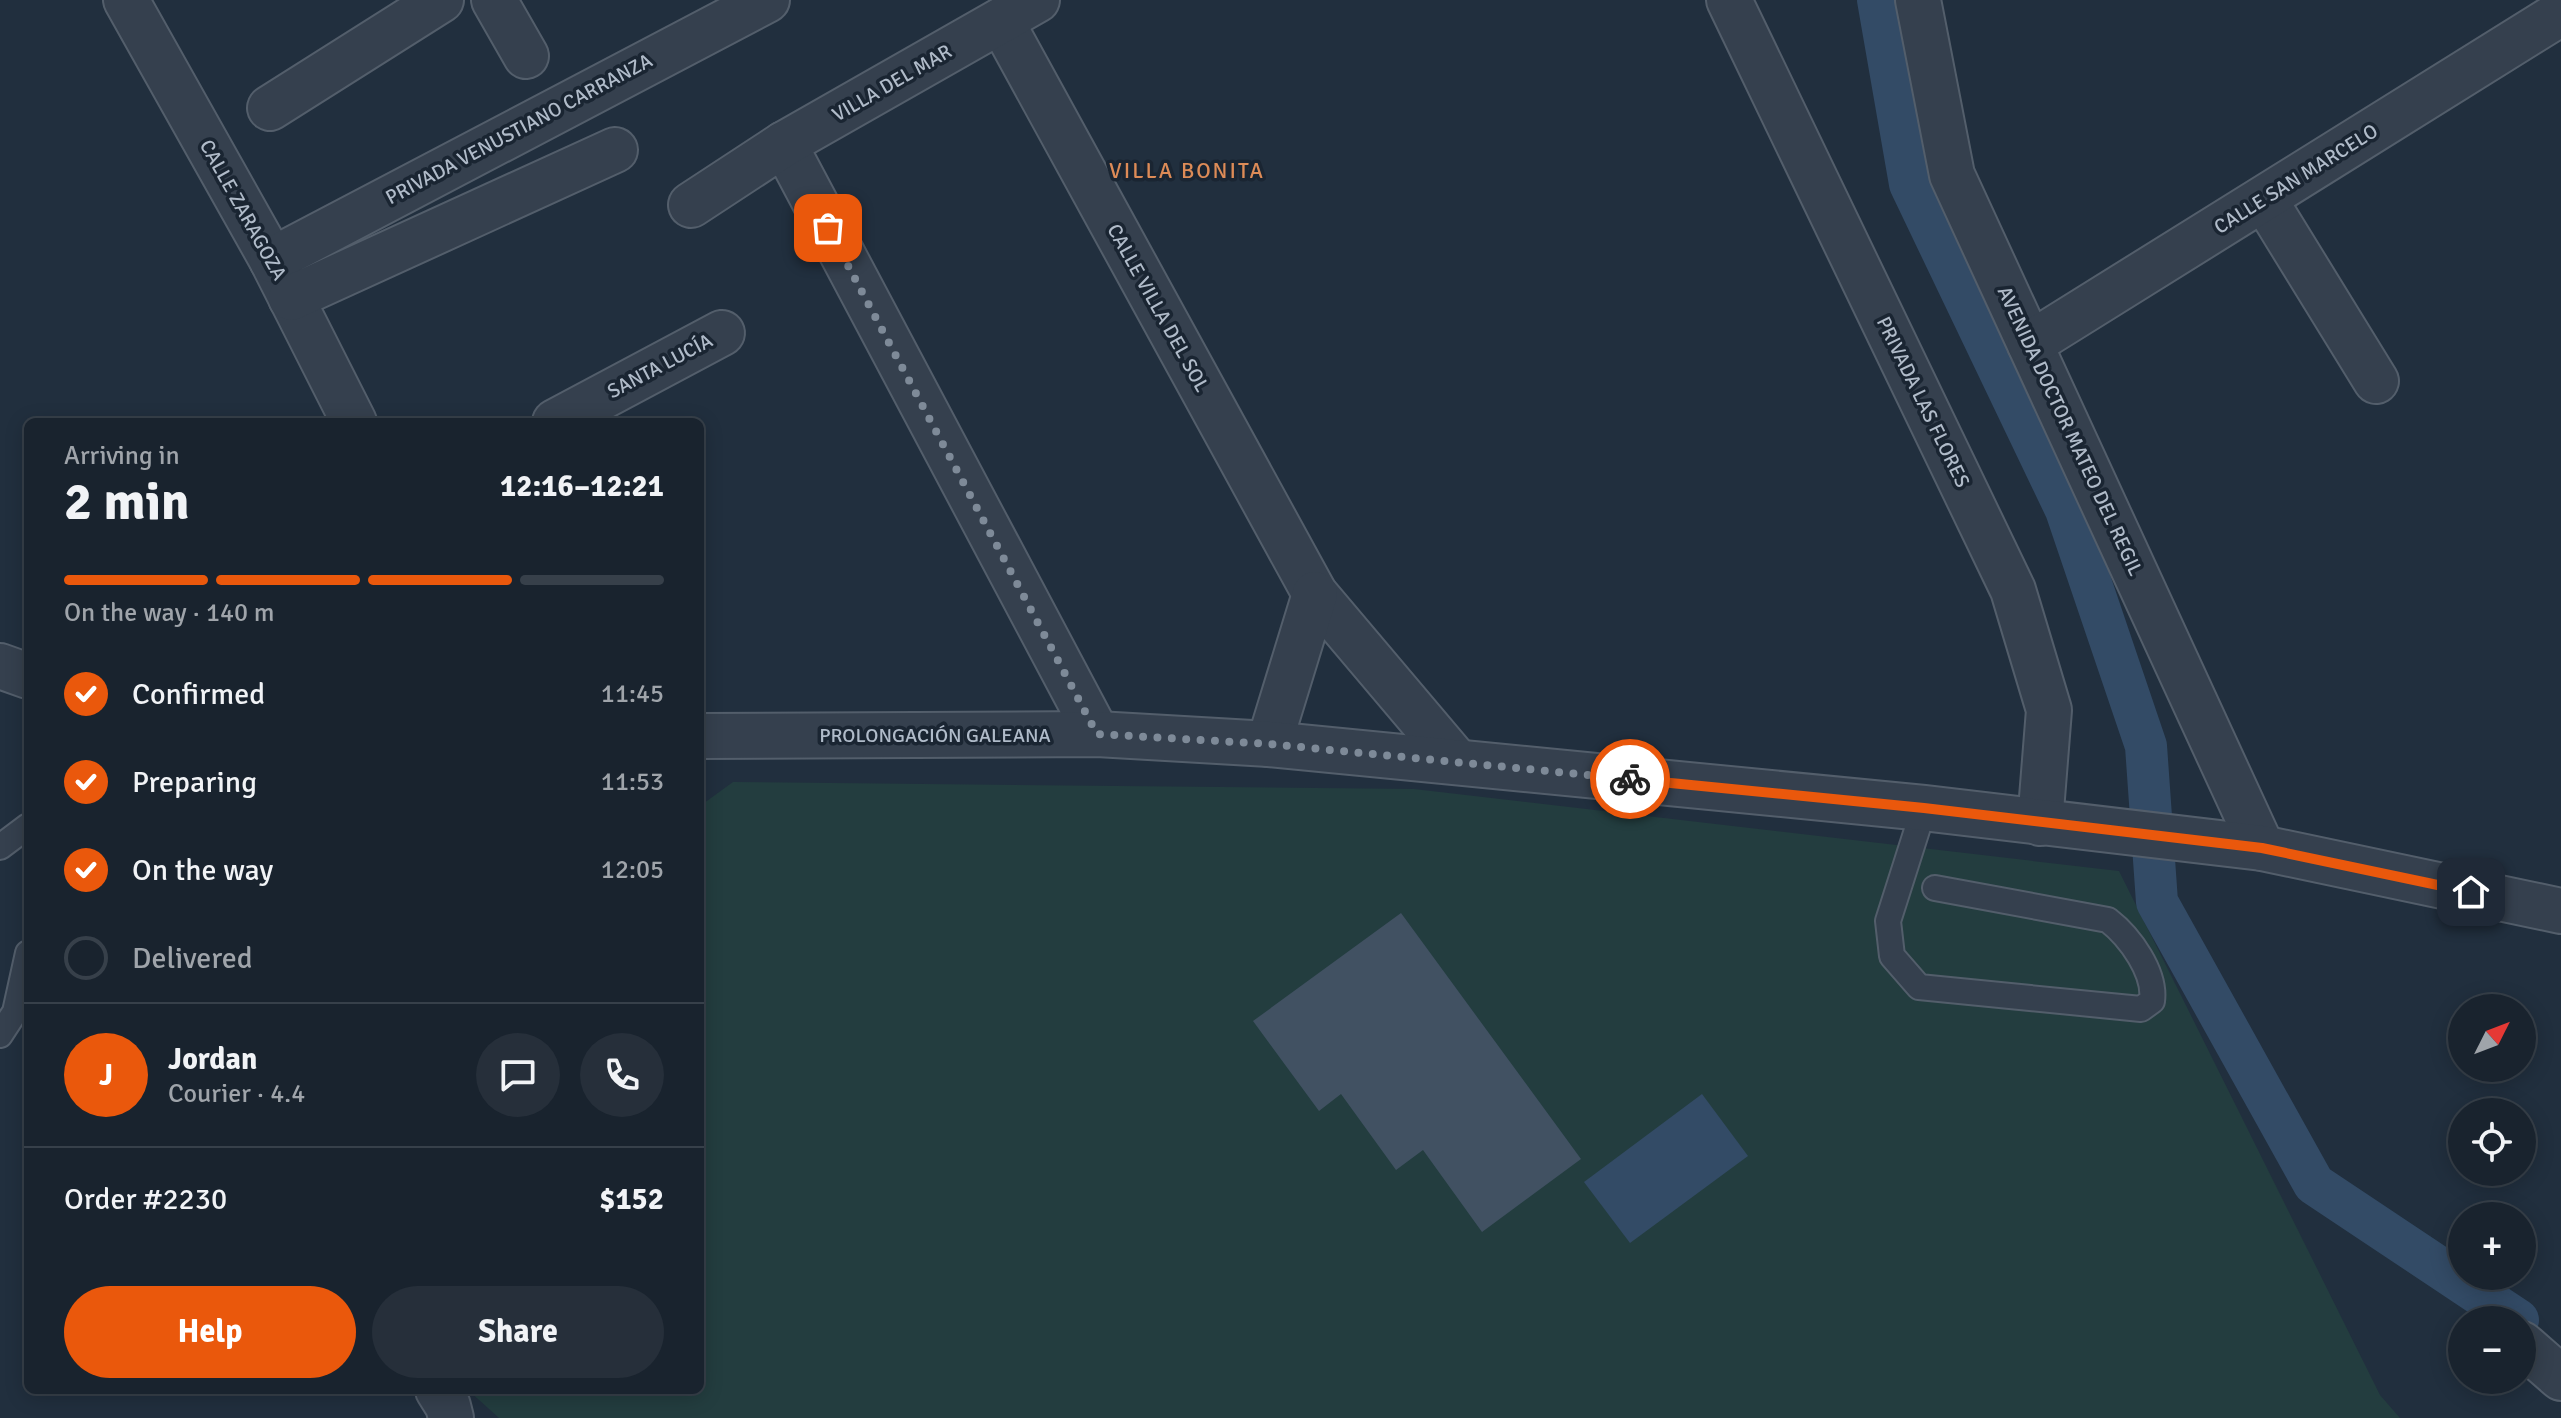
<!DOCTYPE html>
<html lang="en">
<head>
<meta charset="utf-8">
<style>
	:root { --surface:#19232e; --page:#262f3a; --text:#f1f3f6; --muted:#9fa4aa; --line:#37404a; --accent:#ea580c }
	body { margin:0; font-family:Signika,sans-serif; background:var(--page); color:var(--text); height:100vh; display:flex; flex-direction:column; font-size:30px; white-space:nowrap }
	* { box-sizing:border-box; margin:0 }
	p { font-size:26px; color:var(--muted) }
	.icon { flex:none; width:44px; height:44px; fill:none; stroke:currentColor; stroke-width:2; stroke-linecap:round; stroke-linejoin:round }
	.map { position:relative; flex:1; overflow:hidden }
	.drawer { position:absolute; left:24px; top:418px; width:680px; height:976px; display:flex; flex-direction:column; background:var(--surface); border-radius:12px; box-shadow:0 4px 20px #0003,0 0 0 2px var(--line) }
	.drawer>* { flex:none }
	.needle { width:52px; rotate:48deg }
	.fabs { position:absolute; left:2448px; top:994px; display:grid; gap:16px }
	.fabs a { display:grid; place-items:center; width:88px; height:88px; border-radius:50%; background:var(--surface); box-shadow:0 4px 20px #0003,0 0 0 2px var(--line); font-size:40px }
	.pin { position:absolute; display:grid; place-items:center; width:68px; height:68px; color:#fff; margin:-34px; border-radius:16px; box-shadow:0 4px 12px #0006 }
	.courier { position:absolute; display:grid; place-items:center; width:80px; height:80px; margin:-40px; border:6px solid #ea580c; border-radius:50%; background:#fff; color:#222; box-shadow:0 2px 10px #0007 }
	.headline em { font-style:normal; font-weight:800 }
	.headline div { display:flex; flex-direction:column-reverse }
	.headline { display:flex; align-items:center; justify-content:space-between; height:136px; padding:0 40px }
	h1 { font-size:52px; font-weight:800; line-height:60px }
	.bar { display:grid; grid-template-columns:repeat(4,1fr); gap:12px 8px; align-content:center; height:96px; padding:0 40px }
	.bar i { height:10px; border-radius:6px; background:var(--line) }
	.bar .current { background:var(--accent) }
	.bar p { grid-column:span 4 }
	.line { display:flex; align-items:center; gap:20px; padding:0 40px; border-top:2px solid var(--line) }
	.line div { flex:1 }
	.round { display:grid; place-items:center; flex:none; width:84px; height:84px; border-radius:42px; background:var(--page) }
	ol { padding:0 40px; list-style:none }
	li { display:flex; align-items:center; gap:24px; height:88px }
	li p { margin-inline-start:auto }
	li .icon { padding:8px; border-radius:50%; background:var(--accent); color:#fff; stroke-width:4 }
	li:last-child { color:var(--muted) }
	li i { width:44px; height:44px; border:4px solid var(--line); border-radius:50% }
	.cta { display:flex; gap:16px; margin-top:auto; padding:16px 40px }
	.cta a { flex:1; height:92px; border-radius:48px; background:var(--accent); color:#fff; font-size:32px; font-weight:800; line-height:92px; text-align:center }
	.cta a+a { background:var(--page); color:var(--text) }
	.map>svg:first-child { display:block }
</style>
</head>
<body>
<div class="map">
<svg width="2561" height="1418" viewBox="0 0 2561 1418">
	<rect width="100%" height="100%" fill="#212f3e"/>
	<!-- green -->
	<polygon fill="#233d3f" points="733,782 1414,789 2119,871 2380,1395 2400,1418 499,1418 468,1390 700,1390 700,806"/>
	<!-- water -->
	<polygon fill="#334b66" points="1702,1094 1748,1156 1630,1243 1584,1182"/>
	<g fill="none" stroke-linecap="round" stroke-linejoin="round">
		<!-- canal -->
		<polyline stroke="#334b66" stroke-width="42" points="1878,0 1910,184 2066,510 2146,746 2157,902 2314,1184 2518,1320"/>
	</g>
	<!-- building -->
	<polygon fill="#415162" points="1401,913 1581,1159 1482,1232 1423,1150 1396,1170 1341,1094 1319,1111 1253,1021"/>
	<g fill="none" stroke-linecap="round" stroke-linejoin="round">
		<defs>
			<g id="service">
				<path d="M1924,808l-36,113 4,35 27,31 222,22 11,-8c4,-28 -22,-64 -44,-81l-173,-32"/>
				<polyline points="0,847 28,826"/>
				<polyline points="0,1035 15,1012 28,953"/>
			</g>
			<g id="minor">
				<polyline points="126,0 272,260 354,422"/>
				<polyline points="494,0 526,56"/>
				<polyline points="1729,0 2013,590 2049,710 2040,823"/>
				<polyline points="1918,0 1952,175 2262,848"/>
				<polyline points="1001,21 1315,594 1457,762"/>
				<polyline points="270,108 441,0"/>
				<polyline points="784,144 1097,734"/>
				<polyline points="2264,199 2376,381"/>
				<polyline points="691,205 784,144 1037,0"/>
				<polyline points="272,260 767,0"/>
				<polyline points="291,298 615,150"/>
				<polyline points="2030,344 2561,13"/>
				<polyline points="555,422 722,333"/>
				<polyline points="1269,744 1315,594"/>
				<polyline points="2522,1344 2561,1378"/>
				<polyline points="438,1390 448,1406 451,1418"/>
			</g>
			<g id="tertiary">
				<polyline points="0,666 28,676"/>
				<polyline points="700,736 1097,734 1269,744 1924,808 2262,848 2561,911"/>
			</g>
		</defs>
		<!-- service casing -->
		<use href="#service" stroke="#535e6b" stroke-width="28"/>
		<!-- minor casing -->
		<use href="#minor" stroke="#535e6b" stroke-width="48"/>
		<!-- tertiary casing -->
		<use href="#tertiary" stroke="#535e6b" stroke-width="48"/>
		<!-- service -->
		<use href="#service" stroke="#35404e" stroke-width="24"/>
		<!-- minor -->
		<use href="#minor" stroke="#35404e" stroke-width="44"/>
		<!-- tertiary -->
		<use href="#tertiary" stroke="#35404e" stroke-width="44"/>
	</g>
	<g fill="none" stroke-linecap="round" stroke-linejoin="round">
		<!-- done -->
		<polyline stroke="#7e8a98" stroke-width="8" stroke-dasharray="0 14.4" points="828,228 1097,734 1269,744 1630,779"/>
		<!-- route -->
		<polyline stroke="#ea580c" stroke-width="10" points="1630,779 1924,808 2262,848 2471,892"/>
	</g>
	<g text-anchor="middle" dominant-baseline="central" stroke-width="7" stroke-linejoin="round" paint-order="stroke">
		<!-- street labels -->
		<g font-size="20" fill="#b0bbc9" stroke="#1a2532">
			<text transform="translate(892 83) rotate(-30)">VILLA DEL MAR</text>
			<text transform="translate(519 129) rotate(-28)">PRIVADA VENUSTIANO CARRANZA</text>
			<text transform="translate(2296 179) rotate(-32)">CALLE SAN MARCELO</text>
			<text transform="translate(243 210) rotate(61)">CALLE ZARAGOZA</text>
			<text transform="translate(1158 308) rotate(61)">CALLE VILLA DEL SOL</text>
			<text transform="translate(660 366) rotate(-28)">SANTA LUCÍA</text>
			<text transform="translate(1923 402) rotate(64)">PRIVADA LAS FLORES</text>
			<text transform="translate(2070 431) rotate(65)">AVENIDA DOCTOR MATEO DEL REGIL</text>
			<text x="935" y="735">PROLONGACIÓN GALEANA</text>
		</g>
		<!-- neighbourhood labels -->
		<g font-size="22" letter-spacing="2" fill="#dd8b57" stroke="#1a2532">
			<text x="1187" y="170">VILLA BONITA</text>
		</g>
	</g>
</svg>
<div class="fabs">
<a><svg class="needle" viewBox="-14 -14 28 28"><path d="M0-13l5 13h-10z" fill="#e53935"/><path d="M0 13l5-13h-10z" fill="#9fa4aa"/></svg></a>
<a><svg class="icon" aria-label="locate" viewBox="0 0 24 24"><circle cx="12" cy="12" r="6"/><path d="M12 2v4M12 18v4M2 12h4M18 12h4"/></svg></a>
<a>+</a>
<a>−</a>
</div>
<div class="pin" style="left:828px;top:228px;background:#ea580c"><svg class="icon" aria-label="bag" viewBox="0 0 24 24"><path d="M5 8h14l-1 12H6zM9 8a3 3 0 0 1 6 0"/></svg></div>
<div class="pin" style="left:2471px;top:892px;background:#1f2937"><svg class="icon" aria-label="home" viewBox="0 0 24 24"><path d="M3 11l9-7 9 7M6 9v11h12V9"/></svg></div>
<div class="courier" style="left:1630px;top:779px"><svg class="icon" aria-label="bike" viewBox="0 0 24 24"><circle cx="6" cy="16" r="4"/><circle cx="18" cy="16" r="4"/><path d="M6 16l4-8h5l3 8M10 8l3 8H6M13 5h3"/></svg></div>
<section class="drawer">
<div class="headline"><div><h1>2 min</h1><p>Arriving in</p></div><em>12:16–12:21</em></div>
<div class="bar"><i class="current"></i><i class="current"></i><i class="current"></i><i></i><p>On the way · 140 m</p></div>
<ol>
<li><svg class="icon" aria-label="check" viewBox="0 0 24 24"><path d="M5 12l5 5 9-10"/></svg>Confirmed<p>11:45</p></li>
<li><svg class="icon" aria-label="check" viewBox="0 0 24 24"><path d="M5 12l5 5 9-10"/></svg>Preparing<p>11:53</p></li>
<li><svg class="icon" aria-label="check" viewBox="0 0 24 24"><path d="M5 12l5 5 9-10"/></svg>On the way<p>12:05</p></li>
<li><i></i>Delivered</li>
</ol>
<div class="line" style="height:144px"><b class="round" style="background:var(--accent);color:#fff">J</b><div><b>Jordan</b><p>Courier · 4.4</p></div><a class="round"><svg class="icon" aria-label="chat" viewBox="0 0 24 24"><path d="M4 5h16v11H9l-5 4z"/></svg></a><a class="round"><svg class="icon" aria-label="phone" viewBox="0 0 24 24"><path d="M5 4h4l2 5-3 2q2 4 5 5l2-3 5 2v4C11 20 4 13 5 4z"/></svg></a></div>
<div class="line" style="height:104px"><div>Order #2230</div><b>$152</b></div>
<div class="cta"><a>Help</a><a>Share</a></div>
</section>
</div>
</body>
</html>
